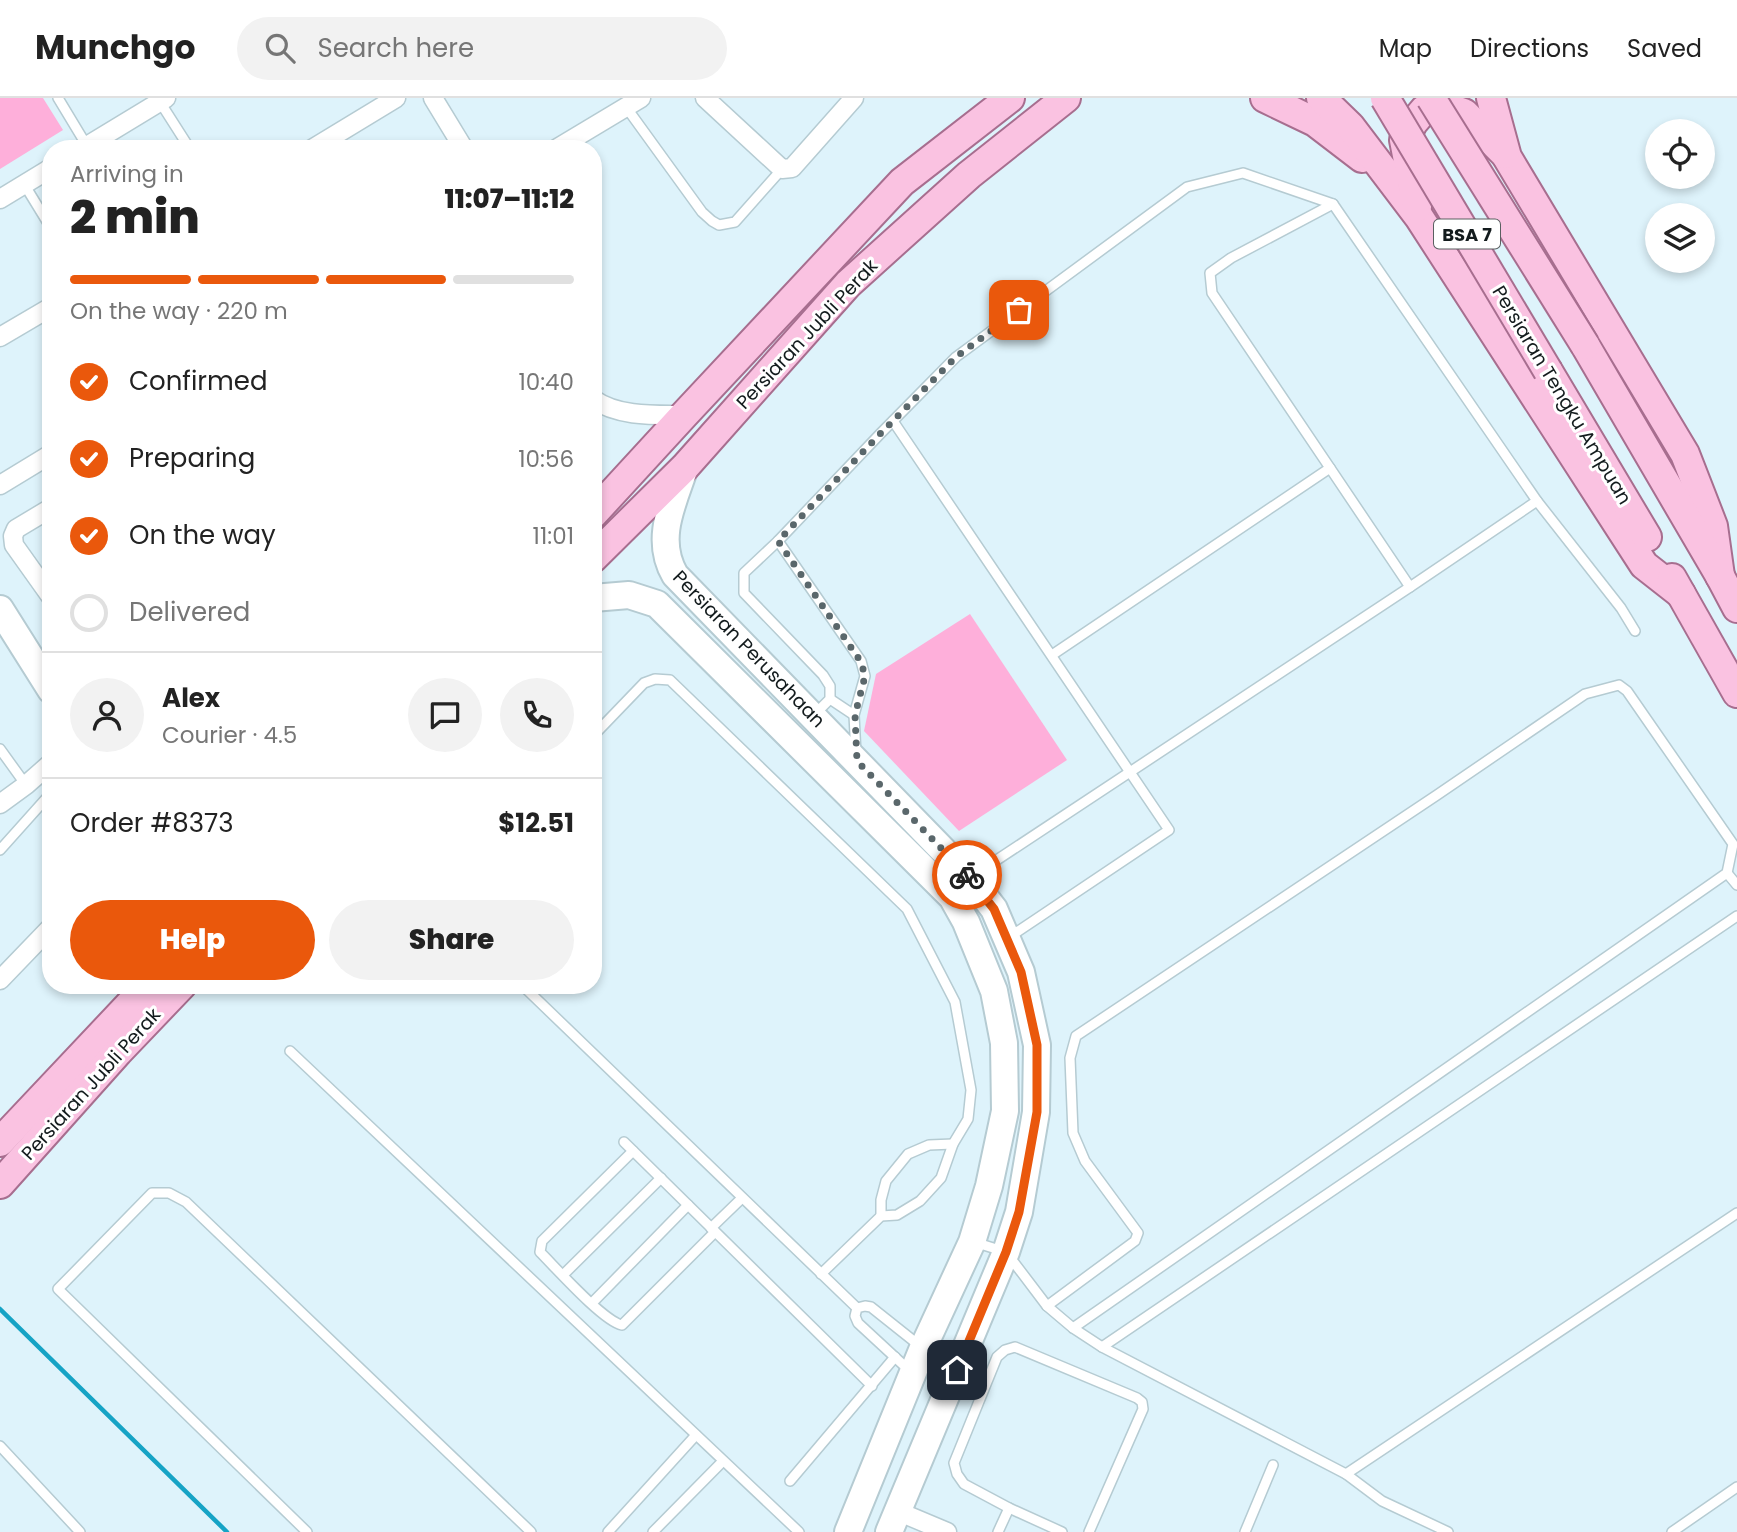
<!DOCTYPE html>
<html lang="en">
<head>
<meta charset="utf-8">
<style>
	:root { --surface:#fff; --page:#f2f2f2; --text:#222; --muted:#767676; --line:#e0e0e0; --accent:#ea580c }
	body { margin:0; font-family:Poppins,sans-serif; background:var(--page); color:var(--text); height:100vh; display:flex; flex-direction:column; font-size:26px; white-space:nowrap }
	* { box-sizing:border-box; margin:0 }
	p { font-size:23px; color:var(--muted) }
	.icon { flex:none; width:38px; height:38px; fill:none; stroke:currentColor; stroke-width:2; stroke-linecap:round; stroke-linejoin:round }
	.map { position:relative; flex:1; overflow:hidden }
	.panel { position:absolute; left:42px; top:42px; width:560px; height:854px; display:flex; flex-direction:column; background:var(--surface); border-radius:28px; box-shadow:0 4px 10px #0003 }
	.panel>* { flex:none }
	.tools { position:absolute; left:1645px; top:21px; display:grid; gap:14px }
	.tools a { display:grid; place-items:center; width:70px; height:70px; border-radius:50%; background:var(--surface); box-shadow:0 4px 10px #0003; font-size:35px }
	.pin { position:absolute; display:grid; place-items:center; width:60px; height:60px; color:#fff; margin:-30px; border-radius:14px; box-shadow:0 4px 10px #0006 }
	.courier { position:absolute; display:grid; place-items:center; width:70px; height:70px; margin:-35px; border:5px solid #ea580c; border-radius:50%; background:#fff; color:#222; box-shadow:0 2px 9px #0007 }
	.head em { font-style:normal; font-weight:800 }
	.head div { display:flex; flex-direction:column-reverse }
	.head { display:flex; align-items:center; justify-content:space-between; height:119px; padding:0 28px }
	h1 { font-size:46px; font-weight:800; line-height:52px }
	.bar { display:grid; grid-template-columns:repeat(4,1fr); gap:10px 7px; align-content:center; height:84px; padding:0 28px }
	.bar i { height:9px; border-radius:5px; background:var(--line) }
	.bar .on { background:var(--accent) }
	.bar p { grid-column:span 4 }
	.line { display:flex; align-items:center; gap:18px; padding:0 28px; border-top:2px solid var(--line) }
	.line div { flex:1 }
	.round { display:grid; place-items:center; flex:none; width:74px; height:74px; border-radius:37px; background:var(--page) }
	ol { padding:0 28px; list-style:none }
	li { display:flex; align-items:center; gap:21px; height:77px }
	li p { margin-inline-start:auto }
	li .icon { padding:7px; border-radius:50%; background:var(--accent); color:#fff; stroke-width:4 }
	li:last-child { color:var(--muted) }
	li i { width:38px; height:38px; border:4px solid var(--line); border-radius:50% }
	.primary-button { display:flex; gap:14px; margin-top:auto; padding:14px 28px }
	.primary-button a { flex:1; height:80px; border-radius:42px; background:var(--accent); color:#fff; font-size:28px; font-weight:800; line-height:80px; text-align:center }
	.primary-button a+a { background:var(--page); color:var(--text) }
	header { display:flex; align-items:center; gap:42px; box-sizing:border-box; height:98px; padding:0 35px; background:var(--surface); border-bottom:2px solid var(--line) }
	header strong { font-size:33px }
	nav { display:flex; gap:38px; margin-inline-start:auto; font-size:24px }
	.search { width:490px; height:63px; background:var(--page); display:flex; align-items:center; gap:18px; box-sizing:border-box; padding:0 24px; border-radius:38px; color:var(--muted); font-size:26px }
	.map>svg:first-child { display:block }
</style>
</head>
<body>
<header>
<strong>Munchgo</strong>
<div class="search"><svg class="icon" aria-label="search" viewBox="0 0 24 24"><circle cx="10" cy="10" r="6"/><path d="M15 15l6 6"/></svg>Search here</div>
<nav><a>Map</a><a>Directions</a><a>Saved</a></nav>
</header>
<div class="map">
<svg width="1737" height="1434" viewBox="0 0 1737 1434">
	<rect width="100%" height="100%" fill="#def3fb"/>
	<!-- green -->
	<g fill="#feafda">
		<polygon points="0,0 43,0 63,32 0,71"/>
		<polygon points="970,516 1067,662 959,733 864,633 876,576"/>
	</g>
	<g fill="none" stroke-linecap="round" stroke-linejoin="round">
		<!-- stream -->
		<polyline stroke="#16a3c5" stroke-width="4.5" points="0,1211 227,1434"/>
		<defs>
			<g id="lane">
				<polyline points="58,0 87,48"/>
				<polyline points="160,4 190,51"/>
				<polyline points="626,9 702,114 712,123 719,127 735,124 782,71"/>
				<polyline points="24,86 51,130"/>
				<polyline points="593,320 599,305"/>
				<polyline points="893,323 1169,732 1008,840"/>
				<polyline points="1537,403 1621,510 1635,533"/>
				<polyline points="778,443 881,335 956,259 1187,89 1243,75 1333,106 1537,403 1410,489 1330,370"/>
				<polyline points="1052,557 1330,370 1212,195 1210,175 1231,160 1333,106"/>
				<polyline points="830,601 854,617"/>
				<polyline points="814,617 830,601 830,588 823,577 744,495 744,475 778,443 861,563 865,578 854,617 856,656"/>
				<polyline points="593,638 644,585 655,581 670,582 907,811 955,904 971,992 968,1021 953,1046 941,1080 920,1103 897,1117 881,1118 821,1176"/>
				<polyline points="0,651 26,687"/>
				<polyline points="0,752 51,695"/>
				<polyline points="1727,775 1737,787"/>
				<polyline points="971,779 1410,489"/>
				<polyline points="522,887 857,1210"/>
				<polyline points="290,953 799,1434"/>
				<polyline points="624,1044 872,1288"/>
				<path d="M633,1053l-91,90 -2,11c16,16 63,69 82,73l93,-93"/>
				<polyline points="881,1118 881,1102 886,1083 908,1056 929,1047 953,1046"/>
				<polyline points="711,1130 742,1100"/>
				<polyline points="974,1144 1006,1154 1047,1208 1073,1230 1102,1249 1346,1376 1737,1115"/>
				<polyline points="563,1177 661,1080"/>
				<polyline points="592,1205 688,1107"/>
				<polyline points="1047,1208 1135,1143 1138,1135 1085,1063 1073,1035 1070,960 1076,938 1437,697 1585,596 1619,587 1627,593 1733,746 1727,775 1073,1230"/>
				<polyline points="1102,1249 1737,818"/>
				<polyline points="911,1274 858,1225 855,1218 857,1210 865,1208 871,1209 920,1248"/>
				<polyline points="0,1348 80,1434"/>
				<polyline points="1346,1376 1382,1403 1448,1434"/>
				<polyline points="790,1383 895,1259"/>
				<polyline points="307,1434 58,1191 152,1095 169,1095 186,1104 531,1434"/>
				<polyline points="608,1434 696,1337"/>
				<polyline points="653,1434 723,1363"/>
				<polyline points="998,1434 1009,1410"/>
				<polyline points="1062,1434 1009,1410 964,1386 957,1376 954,1365 997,1259 1005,1252 1015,1249 1137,1300 1142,1304 1143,1311 1089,1434"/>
				<polyline points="1245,1434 1273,1367"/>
				<polyline points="1672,1434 1737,1389"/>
			</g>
			<g id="street">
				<polyline points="433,0 464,51"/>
				<polyline points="705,0 782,71 792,70 854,0"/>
				<polyline points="82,51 166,0"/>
				<polyline points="312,51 396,0"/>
				<polyline points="556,51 641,0"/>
				<polyline points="0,101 51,70"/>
				<polyline points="0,239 51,209"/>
				<path d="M593,301c25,18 62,16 91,16"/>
				<polyline points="0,387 51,356"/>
				<polyline points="51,410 16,431 13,438 14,447 51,499"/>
				<polyline points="0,706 26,687 51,665"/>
				<polyline points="0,882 51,829"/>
				<polyline points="897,1413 947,1434"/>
			</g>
			<g id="secondary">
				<path d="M685,369c-12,36 -31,72 -10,108l295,303 24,31 27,63 16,73 -1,67 -17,100 -13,40 -117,280"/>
				<polyline points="593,500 629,497 657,506 952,799 966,824 994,893 1004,945 1005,1013 989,1088 972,1144 923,1250 848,1434"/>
				<polyline points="0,511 51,592"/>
			</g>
			<g id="primary">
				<polyline points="1265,0 1315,24 1362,60"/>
				<polyline points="1321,0 1350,28 1419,119 1644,467 1681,496"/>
				<polyline points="1491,0 1507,59 1685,356 1713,428 1720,478"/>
				<polyline points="1417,109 1404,42 1413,25 1424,12 1445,9 1464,15 1505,56"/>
				<polyline points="1585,247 1720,478 1737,510"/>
				<polyline points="1548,273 1647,439"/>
				<polyline points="593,416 684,317 902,84 1010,0"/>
				<polyline points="593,460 685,369 848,186 969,77 1066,0"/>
				<polyline points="1672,480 1737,595"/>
				<polyline points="0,1044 148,887"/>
				<polyline points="0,1086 118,954 182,887"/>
			</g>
		</defs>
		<!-- lane casing -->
		<use href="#lane" stroke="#b5cbd2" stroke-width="12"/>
		<!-- street casing -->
		<use href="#street" stroke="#b5cbd2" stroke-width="21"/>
		<!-- secondary casing -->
		<use href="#secondary" stroke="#b5cbd2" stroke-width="30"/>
		<!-- primary casing -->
		<use href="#primary" stroke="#a76e8f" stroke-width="32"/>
		<!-- lane -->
		<use href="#lane" stroke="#fff" stroke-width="9"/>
		<!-- street -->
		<use href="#street" stroke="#fff" stroke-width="18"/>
		<!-- secondary -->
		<use href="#secondary" stroke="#fff" stroke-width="26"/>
		<!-- primary -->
		<use href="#primary" stroke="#fac2e1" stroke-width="28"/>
		<defs>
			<g id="primary-bridge">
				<polyline points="1385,0 1548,273"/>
				<polyline points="1431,0 1585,247"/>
			</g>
		</defs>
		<!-- primary-bridge casing -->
		<use href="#primary-bridge" stroke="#a76e8f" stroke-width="32" stroke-linecap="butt"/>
		<!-- primary-bridge -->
		<use href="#primary-bridge" stroke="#fac2e1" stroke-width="28"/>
	</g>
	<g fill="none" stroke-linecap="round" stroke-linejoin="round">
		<!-- done -->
		<polyline stroke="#5a676b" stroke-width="7" stroke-dasharray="0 12.6" points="967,777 857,663 855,617 865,578 861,564 778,443 881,335 956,259 1019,212"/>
		<!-- route -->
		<polyline stroke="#ea580c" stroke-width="9" points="957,1272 1006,1154 1019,1114 1037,1014 1037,947 1021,874 994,811 967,777"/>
	</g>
	<g text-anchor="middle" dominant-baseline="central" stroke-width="6" stroke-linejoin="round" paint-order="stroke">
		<!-- shield labels -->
		<rect fill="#fff" stroke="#5a5f61" stroke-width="2" x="1434" y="121.5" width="66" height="29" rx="5"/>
		<g font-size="18" font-weight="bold" fill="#131b1d">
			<text x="1467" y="136">BSA 7</text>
		</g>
		<!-- street labels -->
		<g font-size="19" fill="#131b1d" stroke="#fff">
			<text transform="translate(807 236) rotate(-47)">Persiaran Jubli Perak</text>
			<text transform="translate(1562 297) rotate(59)">Persiaran Tengku Ampuan</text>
			<text transform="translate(749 551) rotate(46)">Persiaran Perusahaan</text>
			<text transform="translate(91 986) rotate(-48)">Persiaran Jubli Perak</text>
		</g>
	</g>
</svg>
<div class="tools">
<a><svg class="icon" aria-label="locate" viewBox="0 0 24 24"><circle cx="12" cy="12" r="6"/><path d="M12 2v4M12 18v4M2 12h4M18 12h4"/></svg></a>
<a><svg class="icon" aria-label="layers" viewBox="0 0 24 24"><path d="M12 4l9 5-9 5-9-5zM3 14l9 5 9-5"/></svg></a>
</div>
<div class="pin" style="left:1019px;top:212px;background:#ea580c"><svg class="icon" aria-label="bag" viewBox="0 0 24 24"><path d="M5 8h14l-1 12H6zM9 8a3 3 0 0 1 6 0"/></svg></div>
<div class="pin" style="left:957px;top:1272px;background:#1f2937"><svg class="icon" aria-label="home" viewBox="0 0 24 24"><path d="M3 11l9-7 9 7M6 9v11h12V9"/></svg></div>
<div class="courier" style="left:967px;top:777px"><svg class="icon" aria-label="bike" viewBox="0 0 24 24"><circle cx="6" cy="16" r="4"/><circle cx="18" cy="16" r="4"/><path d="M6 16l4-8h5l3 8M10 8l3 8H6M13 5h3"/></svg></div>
<section class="panel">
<div class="head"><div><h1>2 min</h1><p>Arriving in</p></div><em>11:07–11:12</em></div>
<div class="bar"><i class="on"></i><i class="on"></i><i class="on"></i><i></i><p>On the way · 220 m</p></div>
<ol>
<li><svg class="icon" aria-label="check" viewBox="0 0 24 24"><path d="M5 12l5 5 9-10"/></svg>Confirmed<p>10:40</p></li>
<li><svg class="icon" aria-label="check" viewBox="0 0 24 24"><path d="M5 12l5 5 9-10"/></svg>Preparing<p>10:56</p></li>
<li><svg class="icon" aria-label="check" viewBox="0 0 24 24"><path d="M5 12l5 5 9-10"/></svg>On the way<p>11:01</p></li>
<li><i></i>Delivered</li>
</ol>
<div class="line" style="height:126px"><a class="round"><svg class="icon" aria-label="person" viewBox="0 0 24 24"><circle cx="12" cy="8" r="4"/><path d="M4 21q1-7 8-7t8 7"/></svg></a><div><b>Alex</b><p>Courier · 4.5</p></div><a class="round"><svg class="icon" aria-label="chat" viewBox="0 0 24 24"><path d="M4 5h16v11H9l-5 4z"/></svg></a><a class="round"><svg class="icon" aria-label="phone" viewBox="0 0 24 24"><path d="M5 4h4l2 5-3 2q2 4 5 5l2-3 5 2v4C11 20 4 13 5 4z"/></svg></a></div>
<div class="line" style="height:91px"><div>Order #8373</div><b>$12.51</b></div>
<div class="primary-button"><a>Help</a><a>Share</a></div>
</section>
</div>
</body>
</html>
